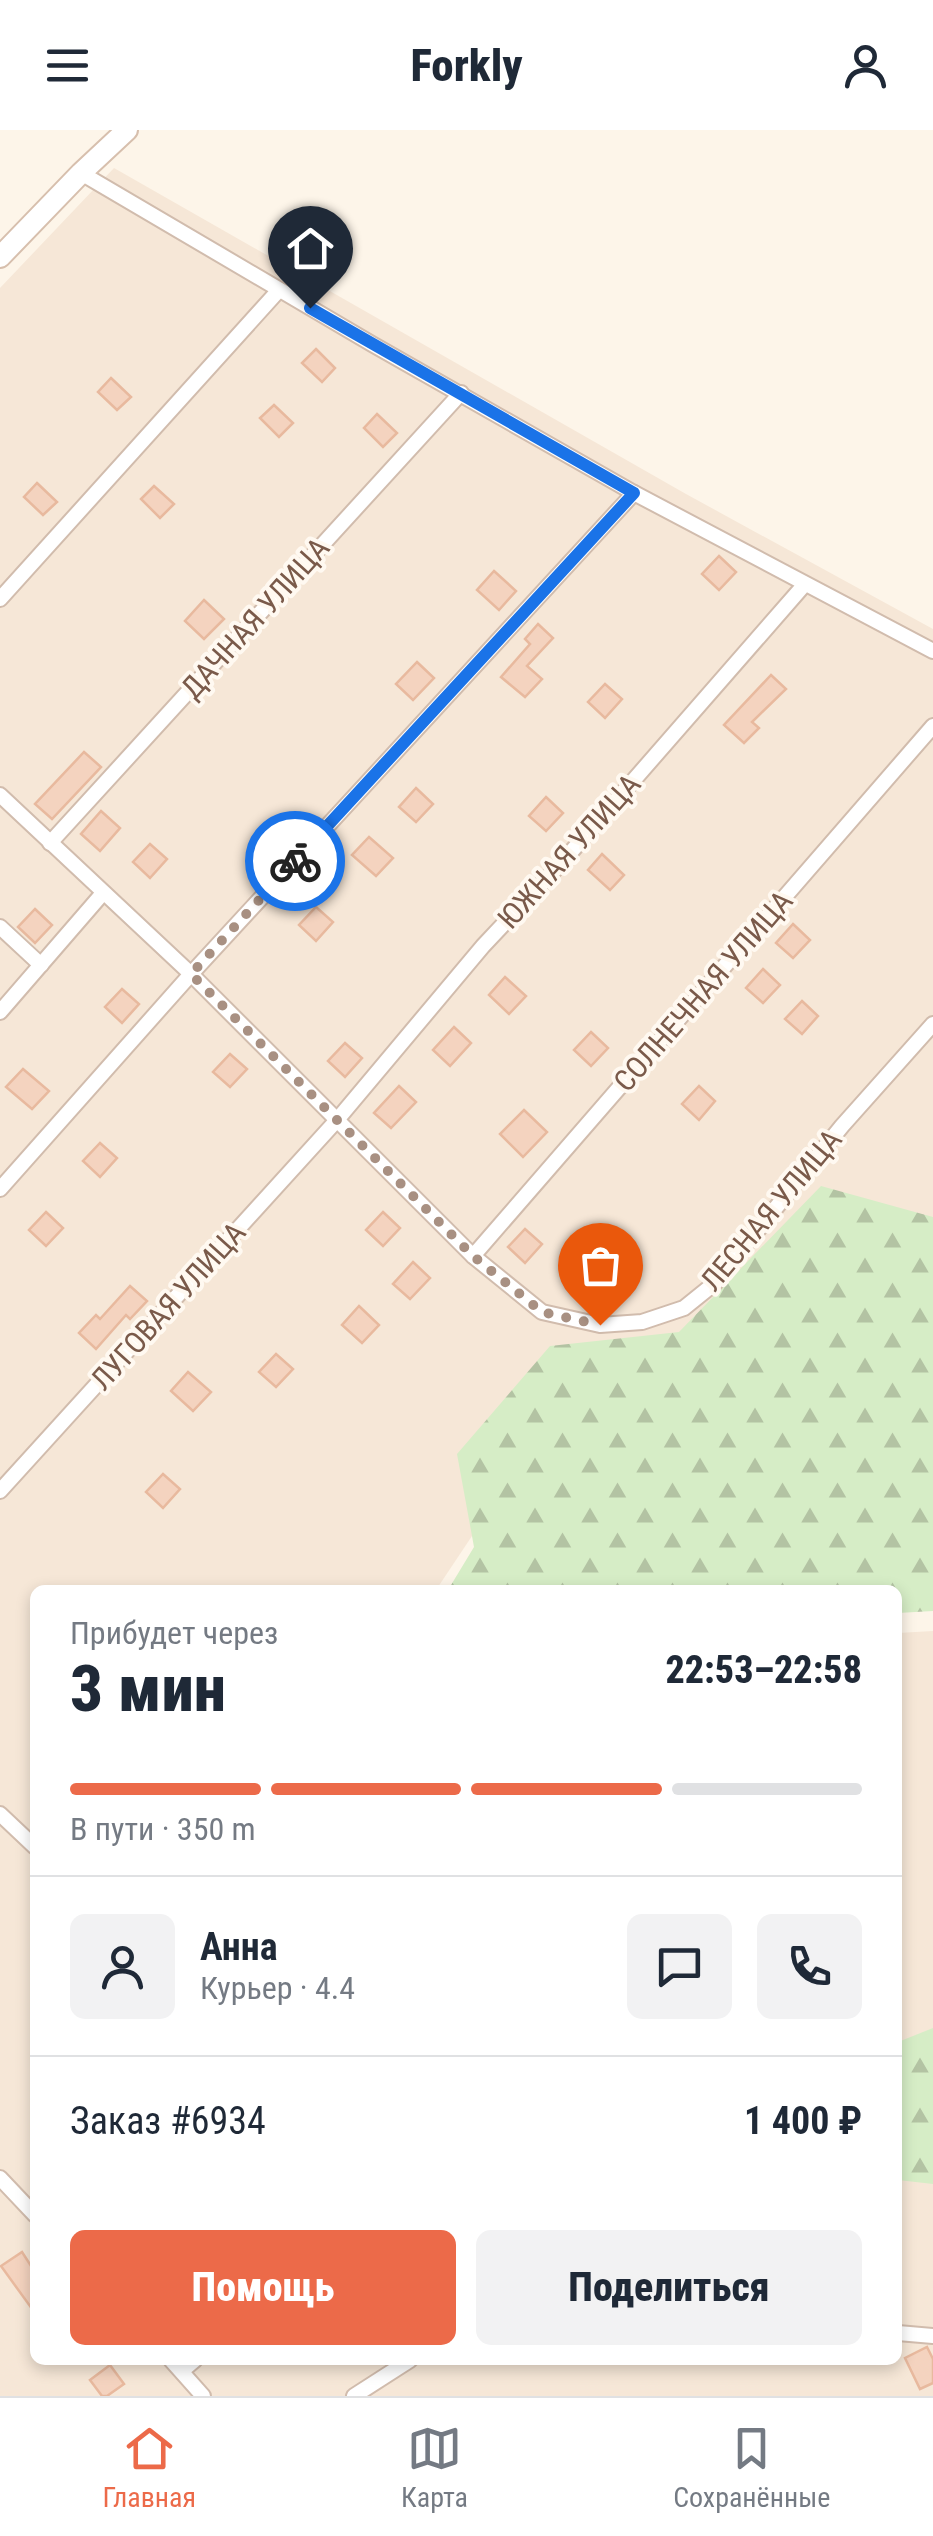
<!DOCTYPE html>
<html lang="ru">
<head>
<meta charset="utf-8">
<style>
	:root { --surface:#fff; --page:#f2f2f3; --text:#1f2937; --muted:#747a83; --line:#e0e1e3; --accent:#ec6a49 }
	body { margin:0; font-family:"Roboto Condensed",sans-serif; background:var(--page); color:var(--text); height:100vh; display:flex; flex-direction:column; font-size:38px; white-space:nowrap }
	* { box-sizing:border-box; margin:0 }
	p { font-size:32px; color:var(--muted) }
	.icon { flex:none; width:55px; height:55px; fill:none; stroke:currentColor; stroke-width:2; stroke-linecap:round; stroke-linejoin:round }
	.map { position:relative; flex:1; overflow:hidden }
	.sheet { position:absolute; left:30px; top:1455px; width:872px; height:780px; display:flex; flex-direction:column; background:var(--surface); border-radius:15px; box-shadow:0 5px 15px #0003 }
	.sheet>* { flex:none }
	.pin { position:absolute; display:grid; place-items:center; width:85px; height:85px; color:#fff; margin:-102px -42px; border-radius:50% 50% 50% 0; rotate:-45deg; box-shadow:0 0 10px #0007 }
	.pin .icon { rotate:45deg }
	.courier { position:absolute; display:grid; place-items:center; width:100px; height:100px; margin:-50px; border:8px solid #1a73e8; border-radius:50%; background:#fff; color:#222; box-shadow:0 2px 12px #0007 }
	.head em { font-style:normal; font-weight:800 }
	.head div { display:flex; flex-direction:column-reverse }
	.head { display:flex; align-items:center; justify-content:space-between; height:170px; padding:0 40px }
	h1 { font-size:65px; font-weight:800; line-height:75px }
	.bar { display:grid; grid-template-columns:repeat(4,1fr); gap:15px 10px; align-content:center; height:120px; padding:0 40px }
	.bar i { height:12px; border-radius:8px; background:var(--line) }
	.bar .current { background:var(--accent) }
	.bar p { grid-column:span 4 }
	.line { display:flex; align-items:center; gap:25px; padding:0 40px; border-top:2px solid var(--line) }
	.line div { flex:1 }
	.round { display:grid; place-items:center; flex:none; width:105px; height:105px; border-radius:15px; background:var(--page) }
	.cta { display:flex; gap:20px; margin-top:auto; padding:20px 40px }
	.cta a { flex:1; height:115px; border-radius:15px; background:var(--accent); color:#fff; font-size:40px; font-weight:800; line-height:115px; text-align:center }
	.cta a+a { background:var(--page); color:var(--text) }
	header { display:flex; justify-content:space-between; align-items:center; height:130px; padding:0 40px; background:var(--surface); font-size:45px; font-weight:800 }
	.menu { display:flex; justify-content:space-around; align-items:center; height:140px; border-top:2px solid var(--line); background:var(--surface); font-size:28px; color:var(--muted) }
	.menu a { display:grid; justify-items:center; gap:5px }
	.menu .current { color:var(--accent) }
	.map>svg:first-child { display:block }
</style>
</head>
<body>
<header><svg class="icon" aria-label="menu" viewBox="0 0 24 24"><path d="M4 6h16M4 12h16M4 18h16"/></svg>Forkly<svg class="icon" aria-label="person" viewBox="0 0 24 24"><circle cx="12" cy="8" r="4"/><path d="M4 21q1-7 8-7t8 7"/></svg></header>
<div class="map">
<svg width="933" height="2266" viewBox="0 0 933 2266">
	<defs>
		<pattern id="forest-firs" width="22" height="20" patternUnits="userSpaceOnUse" patternTransform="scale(2.5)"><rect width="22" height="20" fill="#d6edc6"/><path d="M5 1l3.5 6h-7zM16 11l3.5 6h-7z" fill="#b3c3a3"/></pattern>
	</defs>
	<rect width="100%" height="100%" fill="#fdf5e9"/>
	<!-- residential -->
	<polygon fill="#f6e7d7" points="114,38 686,364 933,499 933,1133 584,1238 436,1460 35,1460 35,2230 898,2230 898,1503 933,1501 933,2266 0,2266 0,158"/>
	<!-- forest -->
	<g fill="url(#forest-firs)">
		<polygon points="821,1056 933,1087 933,1481 898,1483 898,1460 448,1460 474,1417 457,1324 550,1216 679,1202"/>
		<polygon points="933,1898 933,2054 898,2050 898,1912"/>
	</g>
	<!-- building -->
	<g fill="#f4d3bf" stroke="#e8b99e" stroke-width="2.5">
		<polygon points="316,219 335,238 322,252 302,233"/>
		<polygon points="111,248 131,267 117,280 98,262"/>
		<polygon points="274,275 293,293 279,307 260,288"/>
		<polygon points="377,284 397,303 383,317 364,298"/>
		<polygon points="37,353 57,372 43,385 24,367"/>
		<polygon points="154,356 174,374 160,388 141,369"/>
		<polygon points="719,426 736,442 719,460 702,444"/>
		<polygon points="494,441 516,461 499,480 477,460"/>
		<polygon points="204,470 224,489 204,509 185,491"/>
		<polygon points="538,494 553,508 527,536 542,549 525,567 501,547 530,514 525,509"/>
		<polygon points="417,532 434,548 413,570 396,554"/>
		<polygon points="771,545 786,559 752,592 759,598 744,613 724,595"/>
		<polygon points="605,554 622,569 605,588 588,572"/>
		<polygon points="84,622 101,637 52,689 35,674"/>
		<polygon points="416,658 433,674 416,692 399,677"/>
		<polygon points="546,667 563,683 546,701 529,686"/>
		<polygon points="101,681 120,698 100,721 81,704"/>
		<polygon points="369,707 393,728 376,746 352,725"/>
		<polygon points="150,714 167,729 150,748 133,732"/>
		<polygon points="602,724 624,745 610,760 588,740"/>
		<polygon points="316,777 333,792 316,811 299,795"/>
		<polygon points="35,779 52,795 35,813 18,797"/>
		<polygon points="793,794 810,810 793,828 776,813"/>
		<polygon points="763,839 780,855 763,873 746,858"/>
		<polygon points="505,847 526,866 509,884 489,865"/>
		<polygon points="122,859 139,874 122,893 105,877"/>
		<polygon points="802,871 818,886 802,904 785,889"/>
		<polygon points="454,897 471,913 450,936 433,920"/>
		<polygon points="591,902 608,918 591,936 574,920"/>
		<polygon points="345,913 362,928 345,947 328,931"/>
		<polygon points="230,924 247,939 230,957 213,942"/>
		<polygon points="23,939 49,961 32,979 6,957"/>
		<polygon points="399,956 416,972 391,998 374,983"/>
		<polygon points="699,956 715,971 699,990 682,974"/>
		<polygon points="524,980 547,1002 523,1027 500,1004"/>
		<polygon points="100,1013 117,1028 100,1047 83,1031"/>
		<polygon points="46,1082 63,1098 46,1116 29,1100"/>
		<polygon points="383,1082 400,1098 383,1116 366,1100"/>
		<polygon points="525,1099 542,1114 525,1133 508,1117"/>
		<polygon points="413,1132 430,1148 410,1169 393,1154"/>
		<polygon points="130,1156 147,1171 130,1189 126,1185 96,1219 79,1203 96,1185 100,1189"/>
		<polygon points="359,1176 379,1195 362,1213 342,1195"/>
		<polygon points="276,1224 293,1239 276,1257 259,1242"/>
		<polygon points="188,1242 211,1262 193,1281 171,1261"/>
		<polygon points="163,1344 180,1359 163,1378 146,1362"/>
		<polygon points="22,2122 35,2142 35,2183 1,2136"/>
		<polygon points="927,2217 933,2229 933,2253 920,2259 905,2228"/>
		<polygon points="110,2235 124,2254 107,2266 102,2266 90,2250"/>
	</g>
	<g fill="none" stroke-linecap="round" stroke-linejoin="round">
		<defs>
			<g id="minor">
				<polyline points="81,43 372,214 634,363 933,521"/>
				<polyline points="0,469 279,160"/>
				<polyline points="0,665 191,844 473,1126 542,1182 600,1195 642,1192 684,1178 715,1153 842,996 933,894"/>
				<polyline points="50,713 461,263"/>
				<polyline points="0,797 41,835"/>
				<polyline points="0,882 103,763"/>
				<polyline points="0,1059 191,844 634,363"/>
				<polyline points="473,1126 933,596"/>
				<polyline points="0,1361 337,990 483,816 564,730 805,454"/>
				<polyline points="0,1684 35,1717"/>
				<polyline points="0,2048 35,2085"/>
				<polyline points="898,2203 933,2206"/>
				<polyline points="171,2230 203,2266"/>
				<polyline points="182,2241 195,2230"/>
				<polyline points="354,2266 410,2230"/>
			</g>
			<polyline id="secondary" points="0,127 81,43 127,0"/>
		</defs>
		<!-- minor casing -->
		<use href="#minor" stroke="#d1bcad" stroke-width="18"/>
		<!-- secondary casing -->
		<use href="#secondary" stroke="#d7bfad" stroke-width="24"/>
		<!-- minor -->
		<use href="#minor" stroke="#fff" stroke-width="14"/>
		<!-- secondary -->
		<use href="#secondary" stroke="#fff" stroke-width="20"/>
	</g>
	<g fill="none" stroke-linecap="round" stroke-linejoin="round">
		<!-- done -->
		<polyline stroke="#a89082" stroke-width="10" stroke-dasharray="0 18" points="295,731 191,844 473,1126 542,1182 600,1195"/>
		<!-- route -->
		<polyline stroke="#1a73e8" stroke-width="12" points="295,731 634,363 310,178"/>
	</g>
	<g text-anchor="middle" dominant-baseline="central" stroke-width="8" stroke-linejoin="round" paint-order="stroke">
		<!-- street labels -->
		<g font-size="30" fill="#7a5a4a" stroke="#fff9f1">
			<text transform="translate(255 488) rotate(-48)">ДАЧНАЯ УЛИЦА</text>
			<text transform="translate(569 721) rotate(-48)">ЮЖНАЯ УЛИЦА</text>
			<text transform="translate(703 861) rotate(-49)">СОЛНЕЧНАЯ УЛИЦА</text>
			<text transform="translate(771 1080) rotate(-50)">ЛЕСНАЯ УЛИЦА</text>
			<text transform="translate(168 1176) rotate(-48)">ЛУГОВАЯ УЛИЦА</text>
		</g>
	</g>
</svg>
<div class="pin" style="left:600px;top:1195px;background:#ea580c"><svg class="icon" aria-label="bag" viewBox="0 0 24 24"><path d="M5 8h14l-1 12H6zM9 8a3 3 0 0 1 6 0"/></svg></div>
<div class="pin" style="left:310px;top:178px;background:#1f2937"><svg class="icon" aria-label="home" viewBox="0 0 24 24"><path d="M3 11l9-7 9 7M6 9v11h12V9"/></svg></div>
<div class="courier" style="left:295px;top:731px"><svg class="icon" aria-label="bike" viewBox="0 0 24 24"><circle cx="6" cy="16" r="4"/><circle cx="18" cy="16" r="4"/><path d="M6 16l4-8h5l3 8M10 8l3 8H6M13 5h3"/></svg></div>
<section class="sheet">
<div class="head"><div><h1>3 мин</h1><p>Прибудет через</p></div><em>22:53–22:58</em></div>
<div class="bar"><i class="current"></i><i class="current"></i><i class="current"></i><i></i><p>В пути · 350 m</p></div>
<div class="line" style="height:180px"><a class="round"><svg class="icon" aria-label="person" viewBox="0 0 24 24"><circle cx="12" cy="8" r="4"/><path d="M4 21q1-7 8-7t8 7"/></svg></a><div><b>Анна</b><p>Курьер · 4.4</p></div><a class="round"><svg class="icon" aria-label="chat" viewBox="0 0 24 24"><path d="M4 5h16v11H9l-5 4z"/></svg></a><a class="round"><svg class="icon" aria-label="phone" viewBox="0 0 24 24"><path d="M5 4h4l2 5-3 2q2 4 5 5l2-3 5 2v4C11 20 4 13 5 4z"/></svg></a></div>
<div class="line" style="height:130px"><div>Заказ #6934</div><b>1 400 ₽</b></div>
<div class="cta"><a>Помощь</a><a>Поделиться</a></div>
</section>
</div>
<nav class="menu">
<a class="current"><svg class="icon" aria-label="home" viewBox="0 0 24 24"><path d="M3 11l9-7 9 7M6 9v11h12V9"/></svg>Главная</a>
<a><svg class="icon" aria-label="map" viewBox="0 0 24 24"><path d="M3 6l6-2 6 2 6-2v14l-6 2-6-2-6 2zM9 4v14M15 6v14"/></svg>Карта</a>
<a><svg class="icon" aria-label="saved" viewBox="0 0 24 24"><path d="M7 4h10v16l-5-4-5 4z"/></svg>Сохранённые</a>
</nav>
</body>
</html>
